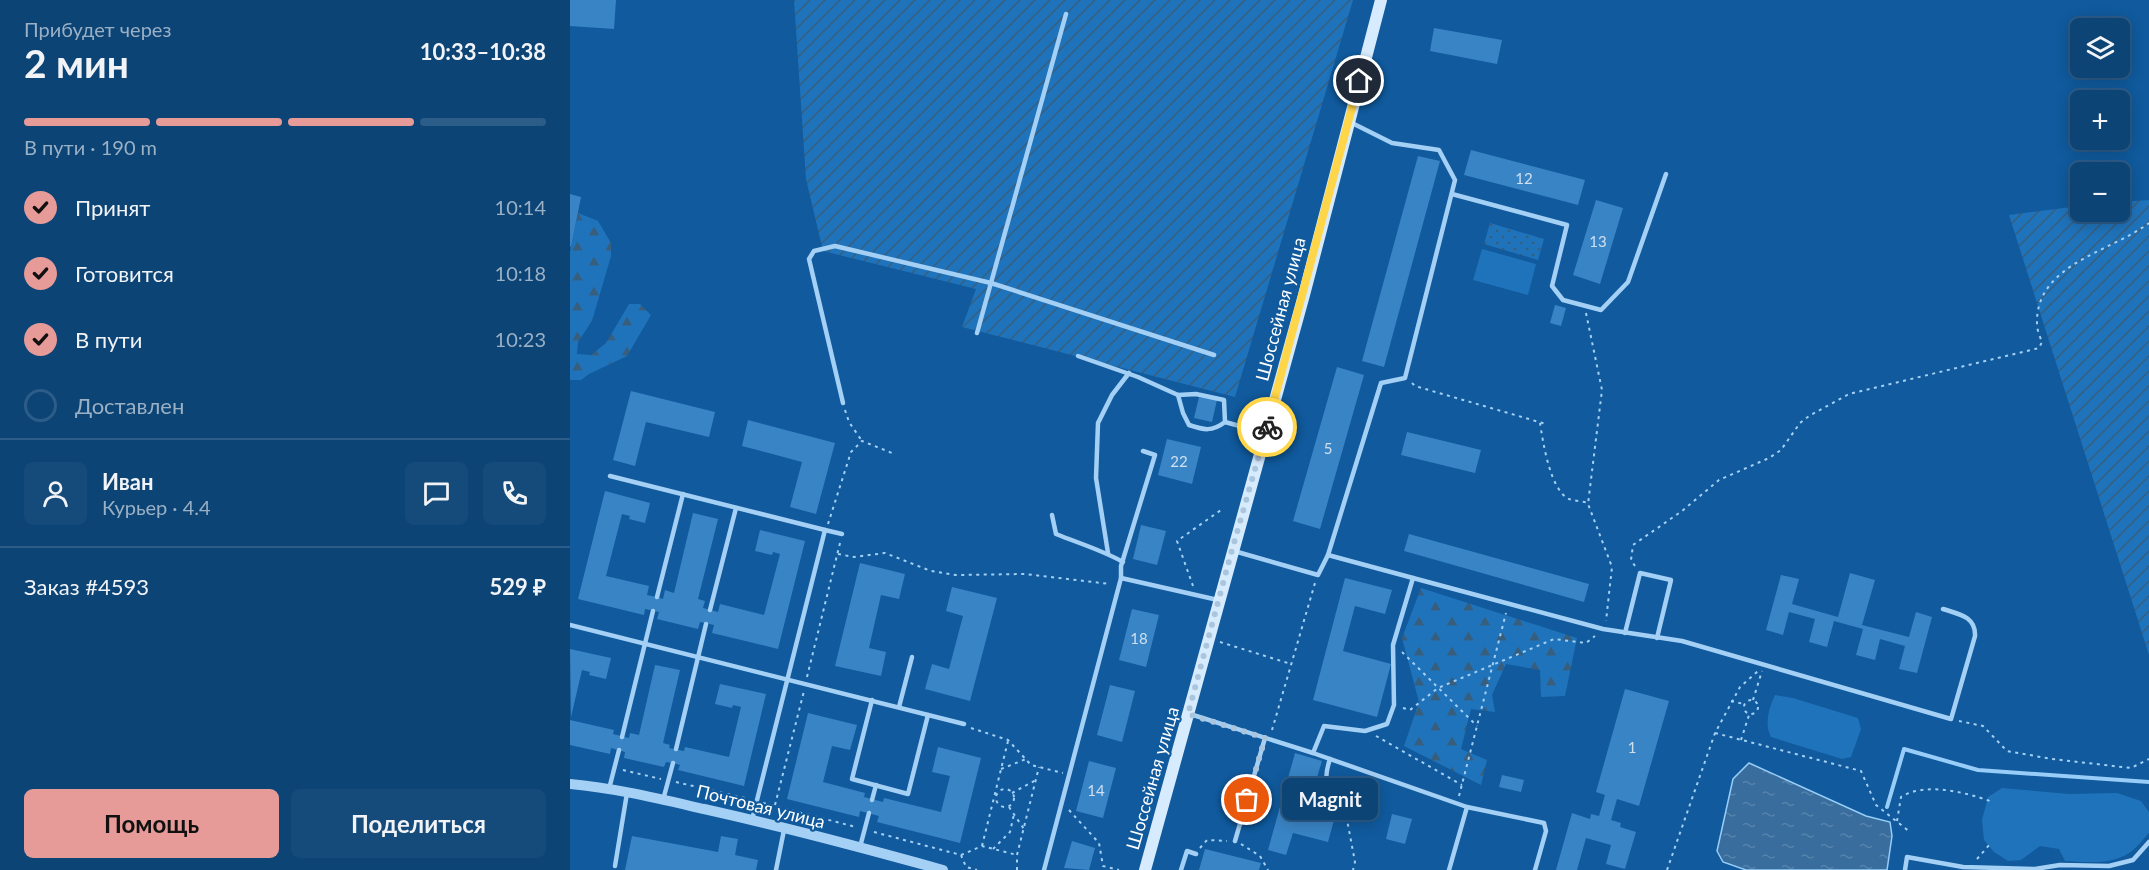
<!DOCTYPE html>
<html lang="ru">
<head>
<meta charset="utf-8">
<style>
	:root { --surface:#0c4476; --page:#154b7b; --text:#f1f3f6; --muted:#9ab0c5; --line:#2c5c88; --accent:#e69b98 }
	body { margin:0; font-family:Lato,sans-serif; background:var(--page); color:var(--text); height:100vh; display:flex; flex-direction:column; font-size:22px; white-space:nowrap }
	* { box-sizing:border-box; margin:0 }
	p { font-size:20px; color:var(--muted) }
	.icon { flex:none; width:33px; height:33px; fill:none; stroke:currentColor; stroke-width:2; stroke-linecap:round; stroke-linejoin:round }
	.map { position:relative; flex:1; overflow:hidden }
	.drawer { display:flex; flex-direction:column; background:var(--surface); width:570px }
	.drawer>* { flex:none }
	.tools { position:absolute; left:1500px; top:18px; display:grid; gap:12px }
	.tools a { display:grid; place-items:center; width:60px; height:60px; border-radius:9px; background:var(--surface); box-shadow:0 3px 15px #0003,0 0 0 2px var(--line); font-size:30px }
	.pin { position:absolute; display:grid; place-items:center; width:51px; height:51px; color:#fff; margin:-26px; border:3px solid #fff; border-radius:50%; box-shadow:0 2px 6px #0007 }
	.courier { position:absolute; display:grid; place-items:center; width:60px; height:60px; margin:-30px; border:4px solid #ffd54a; border-radius:50%; background:#fff; color:#222; box-shadow:0 2px 8px #0007 }
	.bubble { position:absolute; height:42px; border-radius:9px; background:var(--surface); box-shadow:0 3px 15px #0003,0 0 0 2px var(--line); font-size:20px; font-weight:700; line-height:42px; text-align:center }
	.summary em { font-style:normal; font-weight:700 }
	.summary div { display:flex; flex-direction:column-reverse }
	.summary { display:flex; align-items:center; justify-content:space-between; height:102px; padding:0 24px }
	h1 { font-size:39px; font-weight:700; line-height:45px }
	.bar { display:grid; grid-template-columns:repeat(4,1fr); gap:9px 6px; align-content:center; height:72px; padding:0 24px }
	.bar i { height:8px; border-radius:4px; background:var(--line) }
	.bar .current { background:var(--accent) }
	.bar p { grid-column:span 4 }
	.line { display:flex; align-items:center; gap:15px; padding:0 24px; border-top:2px solid var(--line) }
	.line div { flex:1 }
	.round { display:grid; place-items:center; flex:none; width:63px; height:63px; border-radius:9px; background:var(--page) }
	ol { padding:0 24px; list-style:none }
	li { display:flex; align-items:center; gap:18px; height:66px }
	li p { margin-inline-start:auto }
	li .icon { padding:6px; border-radius:50%; background:var(--accent); color:#111; stroke-width:4 }
	li:last-child { color:var(--muted) }
	li i { width:33px; height:33px; border:3px solid var(--line); border-radius:50% }
	.action { display:flex; gap:12px; margin-top:auto; padding:12px 24px }
	.action a { flex:1; height:69px; border-radius:9px; background:var(--accent); color:#111; font-size:24px; font-weight:700; line-height:69px; text-align:center }
	.action a+a { background:var(--page); color:var(--text) }
	main { display:flex; flex:1; min-height:0 }
	.map>svg:first-child { display:block }
</style>
</head>
<body>
<main>
<section class="drawer">
<div class="summary"><div><h1>2 мин</h1><p>Прибудет через</p></div><em>10:33–10:38</em></div>
<div class="bar"><i class="current"></i><i class="current"></i><i class="current"></i><i></i><p>В пути · 190 m</p></div>
<ol>
<li><svg class="icon" aria-label="check" viewBox="0 0 24 24"><path d="M5 12l5 5 9-10"/></svg>Принят<p>10:14</p></li>
<li><svg class="icon" aria-label="check" viewBox="0 0 24 24"><path d="M5 12l5 5 9-10"/></svg>Готовится<p>10:18</p></li>
<li><svg class="icon" aria-label="check" viewBox="0 0 24 24"><path d="M5 12l5 5 9-10"/></svg>В пути<p>10:23</p></li>
<li><i></i>Доставлен</li>
</ol>
<div class="line" style="height:108px"><a class="round"><svg class="icon" aria-label="person" viewBox="0 0 24 24"><circle cx="12" cy="8" r="4"/><path d="M4 21q1-7 8-7t8 7"/></svg></a><div><b>Иван</b><p>Курьер · 4.4</p></div><a class="round"><svg class="icon" aria-label="chat" viewBox="0 0 24 24"><path d="M4 5h16v11H9l-5 4z"/></svg></a><a class="round"><svg class="icon" aria-label="phone" viewBox="0 0 24 24"><path d="M5 4h4l2 5-3 2q2 4 5 5l2-3 5 2v4C11 20 4 13 5 4z"/></svg></a></div>
<div class="line" style="height:78px"><div>Заказ #4593</div><b>529 ₽</b></div>
<div class="action"><a>Помощь</a><a>Поделиться</a></div>
</section>
<div class="map">
<svg width="1579" height="870" viewBox="0 0 1579 870">
	<defs>
		<pattern id="forest-firs" width="22" height="20" patternUnits="userSpaceOnUse" patternTransform="scale(1.5)"><rect width="22" height="20" fill="#1f73bb"/><path d="M5 1l3.5 6h-7zM16 11l3.5 6h-7z" fill="#385e7e"/></pattern>
		<pattern id="park-dots" width="8" height="8" patternUnits="userSpaceOnUse" patternTransform="scale(1.5)"><rect width="8" height="8" fill="#1f73bb"/><path d="M2 2h.1M6 6h.1" fill="none" stroke="#385e7e" stroke-width="1.8" stroke-linecap="round"/></pattern>
		<pattern id="garden-furrows" width="10" height="10" patternUnits="userSpaceOnUse" patternTransform="scale(1.5)"><rect width="10" height="10" fill="#1f73bb"/><path d="M-1 1l2-2M0 10L10 0M9 11l2-2" fill="none" stroke="#385e7e"/></pattern>
		<pattern id="water-ripples" width="26" height="14" patternUnits="userSpaceOnUse" patternTransform="scale(1.5)"><rect width="26" height="14" fill="#386d9d"/><path d="M2 4q2-2 4 0t4 0M15 11q2-2 4 0t4 0" fill="none" stroke="#5683ac"/></pattern>
	</defs>
	<rect width="100%" height="100%" fill="#105a9d"/>
	<!-- forest -->
	<g fill="url(#forest-firs)">
		<polygon points="8,213 28,221 41,243 41,256 22,321 8,342 7,354 21,355 36,343 59,304 70,304 81,315 57,356 19,374 11,380 0,380 0,252"/>
		<polygon points="851,588 1007,638 995,696 971,697 970,670 936,664 922,695 925,712 901,709 891,749 917,760 911,785 834,746 849,702 832,638"/>
	</g>
	<!-- park -->
	<polygon fill="url(#park-dots)" points="920,223 974,239 968,260 914,244"/>
	<!-- garden -->
	<g fill="url(#garden-furrows)">
		<polygon points="224,0 783,0 665,397 392,327 406,289 253,251 236,179"/>
		<polygon points="1579,200 1579,655 1439,215 1510,206 1510,212 1550,212 1550,202"/>
	</g>
	<!-- pitch -->
	<g fill="#1f73bb">
		<polygon points="912,249 966,264 958,295 903,280"/>
		<path d="M1205,695l18,3 65,20 3,11 -10,28 -9,2 -71,-22c-7,-12 -2,-30 4,-42z"/>
		<path d="M1432,788l67,6 48,-1 24,8 8,11v21c-6,6 -12,15 -20,20 -17,12 -44,9 -64,8l-6,-12 -19,-3 -19,14 -13,1 -14,-9 -10,-12 -2,-20 6,-23z"/>
	</g>
	<!-- water -->
	<polygon fill="url(#water-ripples)" stroke="#97cdf8" stroke-width="1.5" points="1179,763 1296,816 1320,822 1322,836 1317,870 1176,870 1153,862 1147,851 1163,779"/>
	<g fill="none" stroke-linecap="round" stroke-linejoin="round">
		<!-- stream -->
		<polyline stroke="#97cdf8" stroke-width="4" points="1317,807 1334,749 1408,770 1579,782"/>
	</g>
	<!-- building -->
	<g fill="#3984c5">
		<polygon points="0,0 46,0 44,29 0,26"/>
		<polygon points="864,28 932,40 927,64 860,51"/>
		<polygon points="901,150 1015,180 1008,205 894,175"/>
		<polygon points="848,156 870,161 814,367 792,361"/>
		<polygon points="0,194 11,197 1,247 0,246"/>
		<polygon points="1026,200 1053,208 1030,284 1003,275"/>
		<polygon points="985,305 996,308 991,326 980,323"/>
		<polygon points="767,367 794,375 750,529 723,521"/>
		<polygon points="61,391 145,412 139,437 76,422 65,466 43,460"/>
		<polygon points="629,397 647,400 642,422 624,418"/>
		<polygon points="178,420 265,443 246,514 220,507 232,462 172,446"/>
		<polygon points="837,432 911,450 905,473 831,455"/>
		<polygon points="597,439 631,447 622,484 588,475"/>
		<polygon points="35,491 80,503 75,523 59,519 60,516 52,514 36,576 79,586 77,595 87,597 93,599 95,590 104,593 123,513 148,519 128,599 135,601 133,608 148,612 150,604 194,615 210,554 203,552 202,555 185,551 190,530 235,541 208,649 142,633 144,625 130,622 128,629 87,619 89,612 75,609 74,615 8,599"/>
		<polygon points="571,525 596,531 587,565 563,559"/>
		<polygon points="839,534 1019,584 1014,602 834,551"/>
		<polygon points="290,563 335,574 329,599 311,595 299,648 316,652 311,676 265,666"/>
		<polygon points="1280,573 1305,580 1292,625 1339,637 1346,612 1362,617 1347,673 1329,669 1335,646 1310,639 1305,660 1286,655 1293,629 1264,621 1257,647 1239,642 1245,619 1219,612 1213,635 1196,630 1211,575 1229,579 1222,604 1268,617"/>
		<polygon points="775,578 822,590 815,614 785,606 773,651 821,664 807,717 743,700"/>
		<polygon points="382,587 427,598 400,701 355,689 362,664 379,669 393,616 376,611"/>
		<polygon points="562,609 589,615 576,667 549,660"/>
		<polygon points="0,649 41,658 36,679 19,675 20,672 12,670 1,717"/>
		<polygon points="85,665 110,670 93,743 100,745 99,748 114,751 115,747 159,757 171,707 163,705 162,708 145,704 150,684 196,694 174,786 108,770 110,765 103,763 96,762 94,767 54,758 55,752 41,748 40,754 0,745 0,720 44,730 43,734 59,738 60,733 69,735"/>
		<polygon points="540,685 565,691 552,742 527,735"/>
		<polygon points="1055,689 1099,701 1069,806 1047,799 1041,820 1051,823 1050,827 1066,832 1055,869 1036,864 1041,845 1016,838 1007,870 986,870 1002,813 1020,819 1021,814 1029,816 1035,795 1026,792"/>
		<polygon points="238,713 287,725 280,750 262,746 253,782 295,793 294,797 313,802 314,798 371,812 380,776 362,772 368,747 411,758 390,843 307,822 309,816 290,811 289,817 217,799"/>
		<polygon points="725,753 752,761 742,794 769,802 758,842 723,833 716,855 698,850"/>
		<polygon points="519,761 546,768 533,818 506,811"/>
		<polygon points="932,775 954,780 951,792 929,787"/>
		<polygon points="822,814 842,819 835,844 816,839"/>
		<polygon points="62,836 148,852 151,836 168,839 165,855 188,860 186,870 55,870"/>
		<polygon points="502,841 525,848 519,870 494,868"/>
		<polygon points="635,849 691,863 689,870 629,870"/>
	</g>
	<g fill="none" stroke-linecap="round" stroke-linejoin="round">
		<!-- path -->
		<g stroke="#a5d0f5" stroke-width="2" stroke-dasharray="3 4.5" stroke-linecap="butt">
			<polyline points="1016,313 1032,390 1018,504 1042,567 1036,621"/>
			<polyline points="842,383 845,386 976,424"/>
			<polyline points="275,410 279,422 292,441"/>
			<path d="M970,423c3,19 10,67 29,76 5,2 13,2 19,4"/>
			<polyline points="258,524 281,452 292,441 322,453"/>
			<polyline points="268,554 284,557 315,553 361,571 386,575 455,574 540,584"/>
			<path d="M1065,566l-4,-6 2,-15 49,-34 37,-31 50,-22 12,-8 19,-27 9,-7 40,-22 190,-46 3,-6c-2,-5 -5,-12 -5,-18 -2,-60 74,-72 112,-101"/>
			<polyline points="623,586 607,541 651,510"/>
			<polyline points="650,642 721,664"/>
			<polyline points="832,652 907,726"/>
			<polyline points="237,677 270,543"/>
			<circle cx="1181" cy="707" r="7"/>
			<polyline points="1183,700 1192,671"/>
			<polyline points="1161,701 1174,704"/>
			<polyline points="833,708 840,710 868,688 984,639 1016,643 1025,636"/>
			<polyline points="1389,721 1413,726 1437,751 1482,759 1561,768 1579,759"/>
			<polyline points="401,728 438,740 461,765 493,773"/>
			<polyline points="702,730 745,583"/>
			<polyline points="1145,733 1291,771 1306,805 1340,832"/>
			<polyline points="806,736 892,785"/>
			<polyline points="1171,740 1179,715"/>
			<polyline points="431,769 456,759"/>
			<polyline points="53,770 91,779"/>
			<polyline points="106,782 179,799"/>
			<circle cx="435" cy="798" r="9"/>
			<polyline points="442,793 466,780"/>
			<polyline points="889,796 936,613"/>
			<polyline points="193,803 286,827"/>
			<polyline points="205,805 234,691"/>
			<polyline points="439,807 454,829"/>
			<polyline points="775,809 785,862 783,870"/>
			<polyline points="499,810 529,843 533,866 549,870"/>
			<path d="M1327,821l4,-24c24,-15 63,-5 89,4"/>
			<polyline points="304,832 391,855 396,867 407,870"/>
			<polyline points="671,844 690,856 698,870"/>
			<polyline points="412,846 438,741"/>
			<polyline points="630,848 637,840 657,841"/>
			<polyline points="423,849 440,832 444,814"/>
			<polyline points="391,855 412,846 447,855"/>
			<polyline points="1407,859 1421,843"/>
			<polyline points="447,870 447,855 469,767"/>
			<polyline points="1097,870 1145,733 1170,687 1188,671"/>
		</g>
		<!-- service -->
		<g stroke="#a5d0f5" stroke-width="4.5">
			<polyline points="882,194 997,225 982,286 993,300 1031,310 1058,282 1096,174"/>
			<polyline points="407,333 496,14"/>
			<polyline points="508,356 568,377 608,395 626,394 654,400 655,422 695,433"/>
			<path d="M608,395l5,18 6,12c15,5 23,7 36,-3"/>
			<polyline points="273,403 239,259 244,251 265,246 421,283 644,355"/>
			<polyline points="40,476 255,530 182,820"/>
			<path d="M482,515l4,19c22,9 46,16 67,28"/>
			<polyline points="255,530 272,534"/>
			<polyline points="664,551 748,575 758,555 843,578 823,645 824,705 817,724 795,731 754,726 743,753"/>
			<polyline points="538,553 526,478 528,423 542,395 559,373"/>
			<polyline points="758,555 811,383 835,378 885,180 869,150 822,143 780,122"/>
			<polyline points="551,578 648,600"/>
			<path d="M843,578l190,51 79,12 269,78 24,-83c1,-20 -17,-22 -32,-27"/>
			<polyline points="87,597 113,494"/>
			<polyline points="140,610 166,508"/>
			<polyline points="0,625 394,724"/>
			<polyline points="1055,633 1070,573 1101,580 1087,638"/>
			<polyline points="302,700 282,779 338,794 358,715"/>
			<polyline points="329,707 342,657"/>
			<polyline points="620,714 743,753 897,807 879,870"/>
			<polyline points="52,737 83,611"/>
			<polyline points="106,749 136,624"/>
			<path d="M760,759c-11,32 3,39 31,47"/>
			<polyline points="39,789 49,750"/>
			<polyline points="93,800 103,763"/>
			<polyline points="302,800 306,785"/>
			<polyline points="897,807 974,823 976,831 965,870"/>
			<polyline points="665,841 695,738"/>
			<polyline points="290,847 299,813"/>
			<polyline points="45,866 57,793"/>
			<polyline points="206,870 214,830"/>
			<polyline points="474,870 551,578 551,566 585,455 573,451"/>
			<polyline points="611,870 617,851 626,854"/>
			<polyline points="1335,870 1337,857 1393,867 1465,869 1490,865 1539,866 1563,860 1579,842"/>
		</g>
		<!-- tertiary -->
		<path stroke="#a5d0f5" stroke-width="10" d="M0,784c45,4 90,15 134,25 81,18 160,39 239,61"/>
		<!-- secondary -->
		<polyline stroke="#d6ebfe" stroke-width="12" points="575,870 734,295 811,0"/>
	</g>
	<g fill="none" stroke-linecap="round" stroke-linejoin="round">
		<!-- done -->
		<polyline stroke="#abc5dd" stroke-width="6" stroke-dasharray="0 10.8" points="677,800 695,738 618,714 662,550 697,427"/>
		<!-- route -->
		<polyline stroke="#ffd54a" stroke-width="8" points="697,427 789,81"/>
	</g>
	<g text-anchor="middle" dominant-baseline="central" stroke-width="4.5" stroke-linejoin="round" paint-order="stroke">
		<!-- number labels -->
		<g font-size="15" fill="#cee0f0">
			<text x="954" y="178">12</text>
			<text x="1028" y="241">13</text>
			<text x="758" y="448">5</text>
			<text x="609" y="461">22</text>
			<text x="569" y="638">18</text>
			<text x="1062" y="747">1</text>
			<text x="526" y="790">14</text>
		</g>
		<!-- street labels -->
		<g font-size="18" fill="#fff" stroke="#105a9d">
			<text transform="translate(710 309) rotate(-75)">Шоссейная улица</text>
			<text transform="translate(582 778) rotate(-74)">Шоссейная улица</text>
			<text transform="translate(191 806) rotate(14)">Почтовая улица</text>
		</g>
	</g>
</svg>
<div class="tools">
<a><svg class="icon" aria-label="layers" viewBox="0 0 24 24"><path d="M12 4l9 5-9 5-9-5zM3 14l9 5 9-5"/></svg></a>
<a>+</a>
<a>−</a>
</div>
<div class="pin" style="left:677px;top:800px;background:#ea580c"><svg class="icon" aria-label="bag" viewBox="0 0 24 24"><path d="M5 8h14l-1 12H6zM9 8a3 3 0 0 1 6 0"/></svg></div>
<div class="pin" style="left:789px;top:81px;background:#1f2937"><svg class="icon" aria-label="home" viewBox="0 0 24 24"><path d="M3 11l9-7 9 7M6 9v11h12V9"/></svg></div>
<div class="courier" style="left:697px;top:427px"><svg class="icon" aria-label="bike" viewBox="0 0 24 24"><circle cx="6" cy="16" r="4"/><circle cx="18" cy="16" r="4"/><path d="M6 16l4-8h5l3 8M10 8l3 8H6M13 5h3"/></svg></div>
<div class="bubble" style="left:712px;top:778px;width:96px">Magnit</div>
</div>
</main>
</body>
</html>
